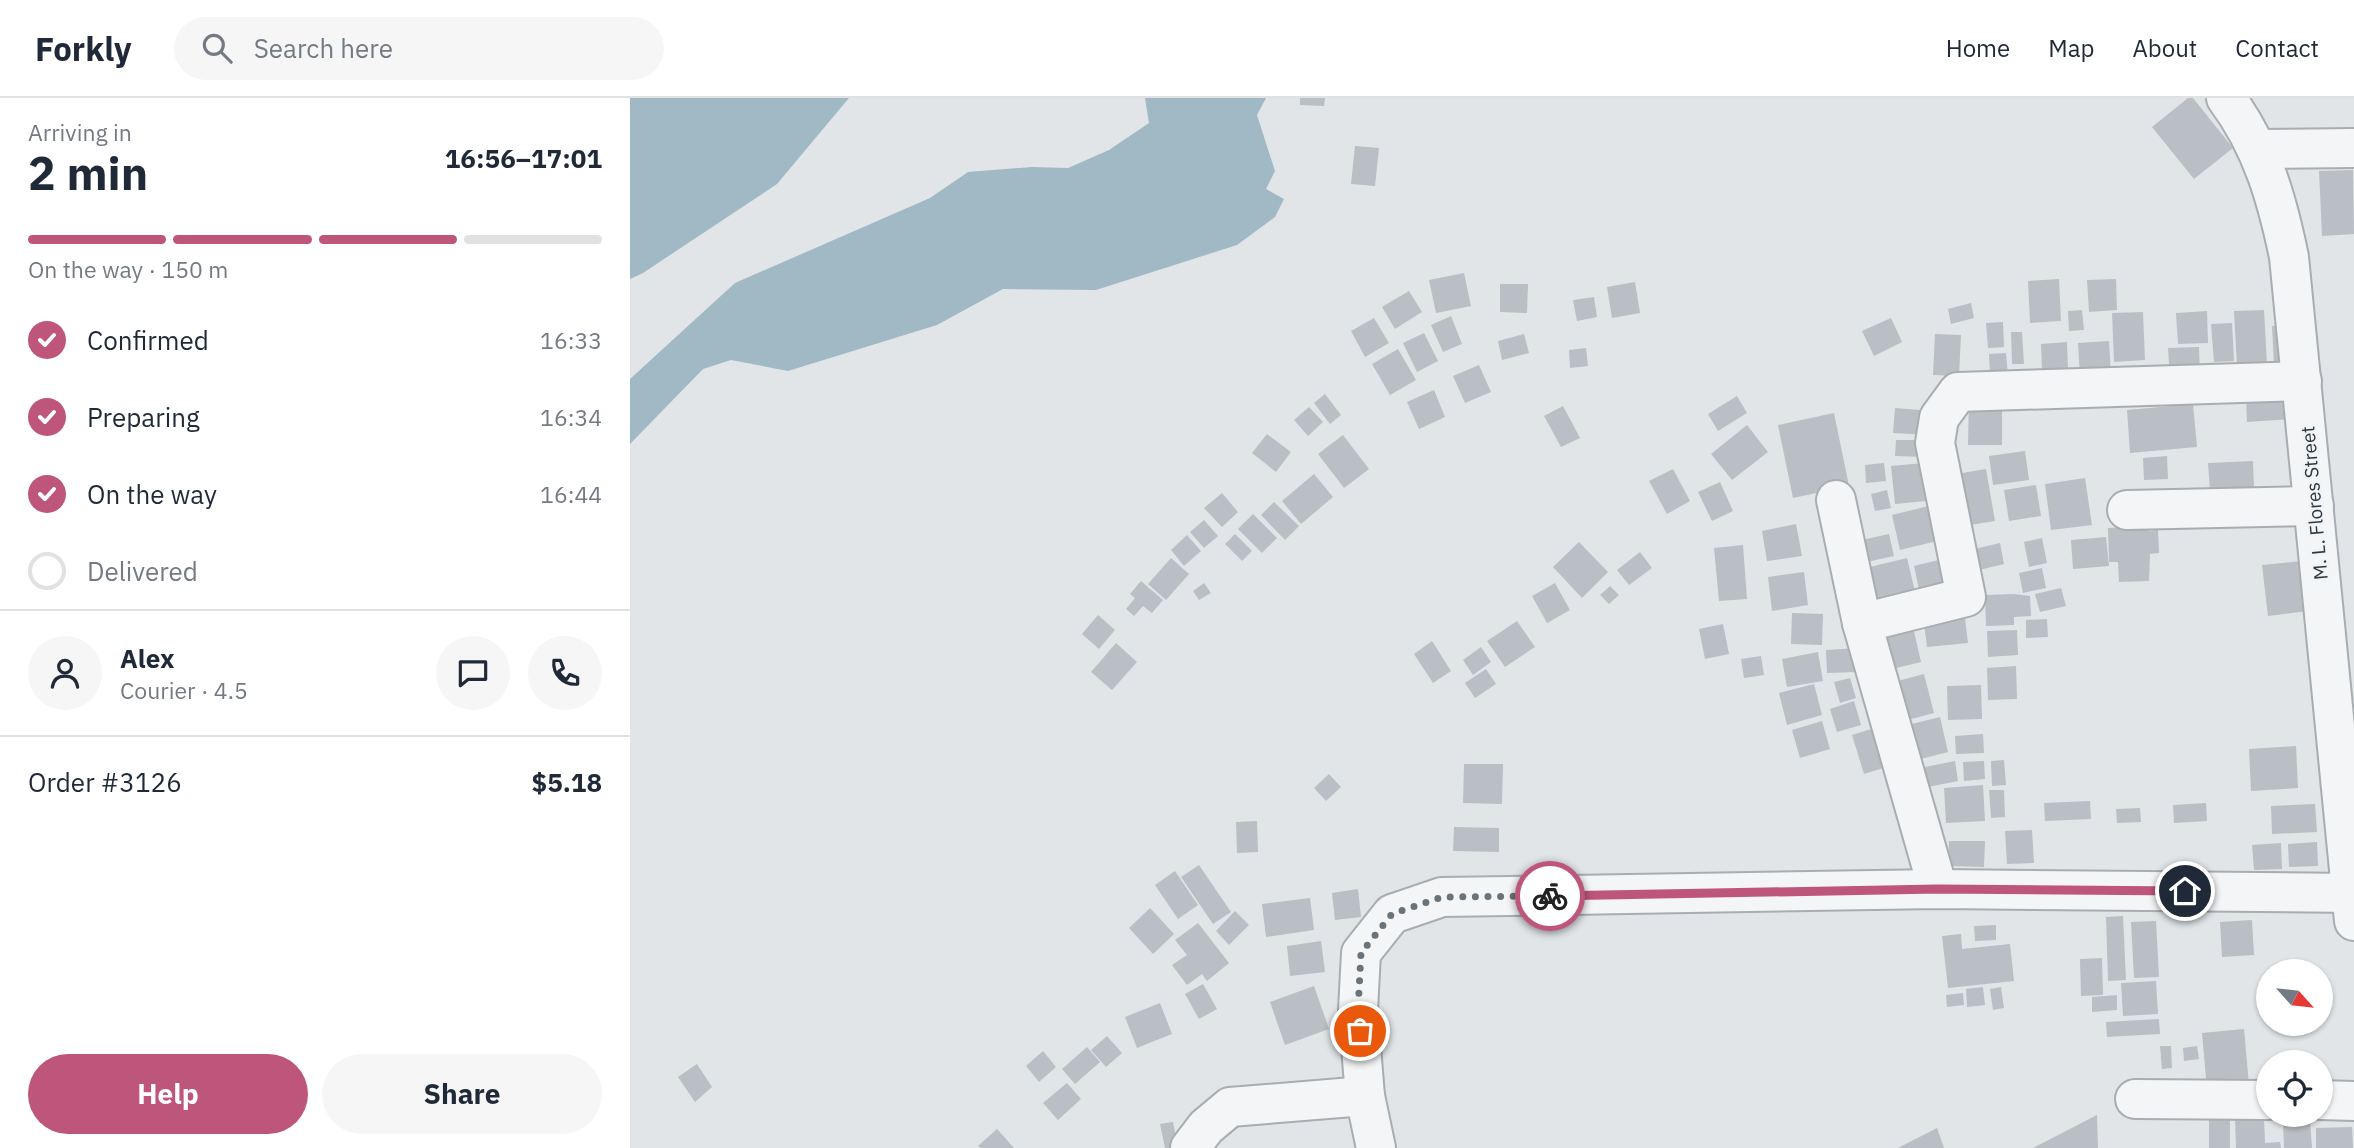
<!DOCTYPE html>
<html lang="en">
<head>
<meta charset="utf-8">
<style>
	:root { --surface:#fff; --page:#f6f6f7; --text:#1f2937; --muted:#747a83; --line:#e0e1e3; --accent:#be557a }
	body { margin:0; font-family:"IBM Plex Sans",sans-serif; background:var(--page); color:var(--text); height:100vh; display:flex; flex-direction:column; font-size:26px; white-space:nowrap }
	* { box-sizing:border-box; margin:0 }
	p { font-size:23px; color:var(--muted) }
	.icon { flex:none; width:38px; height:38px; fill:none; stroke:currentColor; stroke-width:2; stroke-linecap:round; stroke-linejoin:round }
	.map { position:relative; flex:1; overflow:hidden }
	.drawer { display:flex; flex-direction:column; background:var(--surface); width:630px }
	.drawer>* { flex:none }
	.needle { width:46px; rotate:117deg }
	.fabs { position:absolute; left:1626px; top:861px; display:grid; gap:14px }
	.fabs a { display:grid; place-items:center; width:77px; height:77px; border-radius:50%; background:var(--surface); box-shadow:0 2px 5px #0004; font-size:35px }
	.pin { position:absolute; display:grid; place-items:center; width:60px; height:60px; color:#fff; margin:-30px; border:4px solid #fff; border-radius:50%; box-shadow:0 2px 7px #0007 }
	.courier { position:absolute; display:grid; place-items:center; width:70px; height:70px; margin:-35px; border:5px solid #be557a; border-radius:50%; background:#fff; color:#222; box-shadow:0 2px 9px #0007 }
	.head em { font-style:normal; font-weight:700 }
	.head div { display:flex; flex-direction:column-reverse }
	.head { display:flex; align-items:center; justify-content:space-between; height:119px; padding:0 28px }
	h1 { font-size:46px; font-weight:700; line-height:52px }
	.bar { display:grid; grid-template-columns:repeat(4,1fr); gap:10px 7px; align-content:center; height:84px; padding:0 28px }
	.bar i { height:9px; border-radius:5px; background:var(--line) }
	.bar .selected { background:var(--accent) }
	.bar p { grid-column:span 4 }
	.line { display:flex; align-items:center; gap:18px; padding:0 28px; border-top:2px solid var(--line) }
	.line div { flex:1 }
	.round { display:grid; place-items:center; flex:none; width:74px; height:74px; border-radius:37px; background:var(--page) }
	ol { padding:0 28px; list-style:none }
	li { display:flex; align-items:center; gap:21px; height:77px }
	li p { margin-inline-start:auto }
	li .icon { padding:7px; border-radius:50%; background:var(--accent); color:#fff; stroke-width:4 }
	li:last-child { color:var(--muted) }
	li i { width:38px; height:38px; border:4px solid var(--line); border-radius:50% }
	.button { display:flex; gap:14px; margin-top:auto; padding:14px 28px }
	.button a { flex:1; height:80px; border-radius:42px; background:var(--accent); color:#fff; font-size:28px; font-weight:700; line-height:80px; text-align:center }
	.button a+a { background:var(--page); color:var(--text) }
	header { display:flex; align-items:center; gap:42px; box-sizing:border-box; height:98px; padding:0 35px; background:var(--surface); border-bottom:2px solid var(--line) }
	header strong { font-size:33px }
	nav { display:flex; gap:38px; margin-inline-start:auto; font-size:24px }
	.search { width:490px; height:63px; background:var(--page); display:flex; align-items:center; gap:18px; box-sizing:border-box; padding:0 24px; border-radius:38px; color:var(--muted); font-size:26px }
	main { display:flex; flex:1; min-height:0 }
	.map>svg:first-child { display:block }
</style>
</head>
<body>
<header>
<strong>Forkly</strong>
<div class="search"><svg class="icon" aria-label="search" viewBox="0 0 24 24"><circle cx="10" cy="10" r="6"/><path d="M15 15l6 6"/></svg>Search here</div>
<nav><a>Home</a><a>Map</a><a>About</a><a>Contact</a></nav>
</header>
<main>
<section class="drawer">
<div class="head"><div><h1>2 min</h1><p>Arriving in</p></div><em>16:56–17:01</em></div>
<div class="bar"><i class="selected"></i><i class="selected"></i><i class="selected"></i><i></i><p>On the way · 150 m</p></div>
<ol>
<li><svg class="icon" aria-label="check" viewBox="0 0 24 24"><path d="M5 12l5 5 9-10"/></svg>Confirmed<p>16:33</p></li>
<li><svg class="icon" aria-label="check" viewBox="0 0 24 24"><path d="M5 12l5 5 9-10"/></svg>Preparing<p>16:34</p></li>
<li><svg class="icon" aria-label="check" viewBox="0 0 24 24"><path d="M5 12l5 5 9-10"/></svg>On the way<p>16:44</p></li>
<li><i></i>Delivered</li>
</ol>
<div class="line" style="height:126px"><a class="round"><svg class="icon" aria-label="person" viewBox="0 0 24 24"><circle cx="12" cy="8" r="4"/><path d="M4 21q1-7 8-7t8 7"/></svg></a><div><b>Alex</b><p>Courier · 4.5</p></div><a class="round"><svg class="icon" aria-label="chat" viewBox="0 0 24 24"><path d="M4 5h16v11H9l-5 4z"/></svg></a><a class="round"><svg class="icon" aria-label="phone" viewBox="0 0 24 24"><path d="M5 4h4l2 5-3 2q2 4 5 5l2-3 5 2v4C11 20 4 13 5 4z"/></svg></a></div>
<div class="line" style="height:91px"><div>Order #3126</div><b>$5.18</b></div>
<div class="button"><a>Help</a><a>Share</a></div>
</section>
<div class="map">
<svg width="1724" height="1050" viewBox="0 0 1724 1050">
	<rect width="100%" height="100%" fill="#e1e5e8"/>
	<!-- water -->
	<g fill="#a0b9c4">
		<polygon points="0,0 219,0 147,86 13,175 0,181"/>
		<polygon points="515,0 636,0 627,17 645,73 636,91 654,101 645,119 607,147 466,192 373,191 307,227 158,273 101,262 73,271 0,346 0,281 105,185 300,100 338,74 402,69 438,70 479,52 519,25"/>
	</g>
	<!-- building -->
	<g fill="#b9bfc4">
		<polygon points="670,0 695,0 694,8 670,7"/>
		<polygon points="1558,0 1563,0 1603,50 1564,81 1522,29"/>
		<polygon points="725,48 749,50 745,88 721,86"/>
		<polygon points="1723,72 1724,136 1692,138 1689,73"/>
		<polygon points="834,175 841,208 806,215 799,182"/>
		<polygon points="1429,181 1431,223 1400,225 1398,183"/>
		<polygon points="1486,181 1487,212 1459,214 1457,182"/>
		<polygon points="1005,184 1010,215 982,220 977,189"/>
		<polygon points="870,186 898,186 897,215 870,214"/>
		<polygon points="779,193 792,214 765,231 752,209"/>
		<polygon points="964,199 967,219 947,223 943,202"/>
		<polygon points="1341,205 1344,220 1321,226 1318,211"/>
		<polygon points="1452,212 1454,232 1439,233 1438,213"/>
		<polygon points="1634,212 1637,266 1607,268 1604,213"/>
		<polygon points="1577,213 1578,245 1548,246 1546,215"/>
		<polygon points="1513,214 1515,262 1484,264 1482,215"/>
		<polygon points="821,218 832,246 813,254 801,227"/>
		<polygon points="744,220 759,245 735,259 721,233"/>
		<polygon points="1261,220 1272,244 1244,258 1232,233"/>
		<polygon points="1373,224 1374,249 1358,250 1356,225"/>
		<polygon points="1602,225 1604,263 1584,264 1581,226"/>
		<polygon points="1658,227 1660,268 1644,268 1642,228"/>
		<polygon points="1381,234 1392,234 1394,266 1382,266"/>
		<polygon points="794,235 808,263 787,274 773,245"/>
		<polygon points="894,236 899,255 872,262 868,243"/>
		<polygon points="1305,236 1331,237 1329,278 1303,277"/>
		<polygon points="1479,243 1481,278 1450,279 1448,245"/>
		<polygon points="1437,244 1438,272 1412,273 1411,246"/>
		<polygon points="1569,249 1570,281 1540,283 1538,250"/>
		<polygon points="956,250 958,268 940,270 939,252"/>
		<polygon points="768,251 786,282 760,297 742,266"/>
		<polygon points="1376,255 1378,278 1360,279 1359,256"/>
		<polygon points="849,267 861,294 835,305 823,278"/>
		<polygon points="804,292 815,319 789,331 777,304"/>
		<polygon points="695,296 711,317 700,326 684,305"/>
		<polygon points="1107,298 1117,315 1088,333 1078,316"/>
		<polygon points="1339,299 1372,299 1372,347 1338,347"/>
		<polygon points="1660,299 1661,321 1617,324 1616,301"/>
		<polygon points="1563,306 1567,349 1500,355 1497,312"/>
		<polygon points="933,308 950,340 931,349 914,318"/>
		<polygon points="679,309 693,324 678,338 664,322"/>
		<polygon points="1265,310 1302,313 1300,337 1263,335"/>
		<polygon points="1204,315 1219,388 1163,400 1148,327"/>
		<polygon points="1117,327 1138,354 1102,382 1081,356"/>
		<polygon points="637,336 661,354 646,374 622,355"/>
		<polygon points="713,337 739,371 714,390 688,356"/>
		<polygon points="1266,342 1294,342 1294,359 1265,358"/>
		<polygon points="1395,353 1399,382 1363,387 1359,358"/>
		<polygon points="1537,358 1538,381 1514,382 1513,360"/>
		<polygon points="1623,363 1624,391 1580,393 1578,365"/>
		<polygon points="1304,364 1307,402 1265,406 1261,368"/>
		<polygon points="1254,365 1256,383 1236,385 1235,367"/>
		<polygon points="1043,371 1060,403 1037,416 1019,383"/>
		<polygon points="1356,371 1365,423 1334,428 1326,376"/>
		<polygon points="684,376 703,399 671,426 652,403"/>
		<polygon points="1455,380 1462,427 1421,432 1415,386"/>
		<polygon points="1090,384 1103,413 1082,423 1068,394"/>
		<polygon points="1406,387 1411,418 1379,423 1374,392"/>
		<polygon points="1257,392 1261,410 1245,413 1241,396"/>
		<polygon points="592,395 608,414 592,429 574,410"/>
		<polygon points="644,404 669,428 655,442 631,417"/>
		<polygon points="1307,406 1315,441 1270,452 1262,417"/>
		<polygon points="623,416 647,440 632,455 608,431"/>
		<polygon points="574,422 588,438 574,450 560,434"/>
		<polygon points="1166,426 1172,458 1137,463 1132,433"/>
		<polygon points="1519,428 1519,433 1528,432 1529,455 1520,456 1519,483 1489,484 1488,464 1479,464 1478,430"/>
		<polygon points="605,436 622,453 612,463 595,446"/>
		<polygon points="1259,436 1264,458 1228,466 1223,444"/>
		<polygon points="557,437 571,453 554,468 541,452"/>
		<polygon points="1476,439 1479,468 1443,471 1441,442"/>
		<polygon points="1412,440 1417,465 1399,469 1394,444"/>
		<polygon points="949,444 978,474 952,500 923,469"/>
		<polygon points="1370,445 1374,466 1345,473 1340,452"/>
		<polygon points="1113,447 1117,501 1089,503 1084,450"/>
		<polygon points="1010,454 1022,470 999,487 987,472"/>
		<polygon points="1321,459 1329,493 1291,501 1284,468"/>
		<polygon points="541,460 559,476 536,502 518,486"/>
		<polygon points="1277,460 1288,506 1242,517 1232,471"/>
		<polygon points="1672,463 1678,513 1638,518 1632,467"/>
		<polygon points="1412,470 1416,490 1393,495 1389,475"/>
		<polygon points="1174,474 1178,507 1142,513 1138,479"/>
		<polygon points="511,483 533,502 522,515 513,508 504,518 496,511 505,500 500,496"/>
		<polygon points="574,485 581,495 569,502 563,493"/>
		<polygon points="925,485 940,512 917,525 902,498"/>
		<polygon points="980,488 989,497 979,506 970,497"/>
		<polygon points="1431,490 1436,508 1410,514 1405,496"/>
		<polygon points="1384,496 1400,498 1401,518 1384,519 1384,527 1356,528 1355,497"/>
		<polygon points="1334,512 1338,545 1297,549 1293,517"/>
		<polygon points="1162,515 1193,516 1192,547 1161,546"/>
		<polygon points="468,517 485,532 469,551 452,536"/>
		<polygon points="1281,520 1291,564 1262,571 1252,526"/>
		<polygon points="1417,521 1418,539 1396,540 1396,522"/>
		<polygon points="887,523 905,549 875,569 857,543"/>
		<polygon points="1093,526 1099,556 1075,561 1069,531"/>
		<polygon points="1387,532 1388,557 1358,559 1357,533"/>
		<polygon points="802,543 821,573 803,585 784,556"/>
		<polygon points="486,545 507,564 482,592 461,574"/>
		<polygon points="851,549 861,564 843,577 833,562"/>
		<polygon points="1227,550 1228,574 1197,575 1196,552"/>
		<polygon points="1188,554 1193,583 1157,589 1152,561"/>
		<polygon points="1131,558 1134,577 1114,580 1111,561"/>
		<polygon points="1386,568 1387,601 1358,602 1357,570"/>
		<polygon points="856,571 866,586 845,600 835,585"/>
		<polygon points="1294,576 1304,615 1274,623 1264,584"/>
		<polygon points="1220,580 1226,600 1210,605 1204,584"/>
		<polygon points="1184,586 1192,617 1157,627 1149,595"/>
		<polygon points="1351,587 1352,621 1318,622 1317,588"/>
		<polygon points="1224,603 1231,627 1207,634 1200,611"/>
		<polygon points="1310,619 1318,654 1287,662 1278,627"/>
		<polygon points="1192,623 1200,651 1170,660 1162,632"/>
		<polygon points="1251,628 1263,667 1234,676 1222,637"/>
		<polygon points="1353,636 1354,655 1326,656 1325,638"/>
		<polygon points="1666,648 1668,690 1621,693 1619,651"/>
		<polygon points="1374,662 1376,687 1362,688 1361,663"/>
		<polygon points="1325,663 1328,683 1293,690 1290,670"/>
		<polygon points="1354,663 1355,681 1334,683 1333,664"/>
		<polygon points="834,666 873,666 872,706 833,705"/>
		<polygon points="699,676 711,689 696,703 684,690"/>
		<polygon points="1353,687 1355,723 1316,725 1314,690"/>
		<polygon points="1359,692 1374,692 1375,719 1361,720"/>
		<polygon points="1460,703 1461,721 1415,723 1414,705"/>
		<polygon points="1576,705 1577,723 1544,725 1543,707"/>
		<polygon points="1685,706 1687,734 1642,736 1641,708"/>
		<polygon points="1510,710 1511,724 1487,725 1486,711"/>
		<polygon points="627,723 628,754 607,755 606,724"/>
		<polygon points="824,729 869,730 869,754 823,753"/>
		<polygon points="1402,732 1404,765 1377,766 1375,733"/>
		<polygon points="1319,743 1355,743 1354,769 1318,768"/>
		<polygon points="1687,744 1688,768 1659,769 1658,746"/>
		<polygon points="1651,745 1652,771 1624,772 1622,747"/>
		<polygon points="569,767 601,814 583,826 551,779"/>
		<polygon points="545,773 568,807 548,821 525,787"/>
		<polygon points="728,791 731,819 705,822 702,795"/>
		<polygon points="680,800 684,832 636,839 632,806"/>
		<polygon points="520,810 544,836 523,856 499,830"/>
		<polygon points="605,813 619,827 599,847 586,833"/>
		<polygon points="1493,818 1496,882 1478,883 1476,819"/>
		<polygon points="1622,822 1624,857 1592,859 1590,824"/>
		<polygon points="1526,823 1529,879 1504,880 1501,824"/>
		<polygon points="568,825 599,865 577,883 572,876 557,887 542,867 557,857 545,842"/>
		<polygon points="1366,827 1366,842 1345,843 1344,828"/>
		<polygon points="1331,836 1332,851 1380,846 1384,883 1318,890 1312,838"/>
		<polygon points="691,843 695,874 660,878 657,848"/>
		<polygon points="1472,860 1473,897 1451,898 1450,861"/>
		<polygon points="1526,883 1528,916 1493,918 1491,885"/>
		<polygon points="573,886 587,911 569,921 555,896"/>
		<polygon points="684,888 699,931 655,947 640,904"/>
		<polygon points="1353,889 1355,907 1337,909 1336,891"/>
		<polygon points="1371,889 1374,910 1363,912 1360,891"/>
		<polygon points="1333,895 1334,907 1317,909 1316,897"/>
		<polygon points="1487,897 1487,912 1462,914 1462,899"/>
		<polygon points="530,905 542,936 507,950 495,919"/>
		<polygon points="1529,921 1530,936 1477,939 1476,924"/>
		<polygon points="1614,931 1619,987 1577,991 1572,935"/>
		<polygon points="477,938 492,955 476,969 461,952"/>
		<polygon points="1530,948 1541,948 1542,970 1532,971"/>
		<polygon points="1567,948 1569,961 1554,963 1553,950"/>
		<polygon points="457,949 470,964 445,986 432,971"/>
		<polygon points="413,953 426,969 409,984 396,968"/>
		<polygon points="67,966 82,989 65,1004 48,979"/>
		<polygon points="437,985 451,1001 428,1022 413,1005"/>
		<polygon points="1600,1010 1600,1050 1579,1050 1579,1011"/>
		<polygon points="1467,1017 1468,1050 1403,1050"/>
		<polygon points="1605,1020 1634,1020 1635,1045 1650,1044 1651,1050 1606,1050"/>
		<polygon points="1680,1022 1682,1050 1654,1050 1653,1023"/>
		<polygon points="543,1024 548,1050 535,1050 530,1026"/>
		<polygon points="1722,1029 1723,1050 1686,1050 1686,1030"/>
		<polygon points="1307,1030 1314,1050 1268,1050"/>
		<polygon points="367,1031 384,1050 351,1050 348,1048"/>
	</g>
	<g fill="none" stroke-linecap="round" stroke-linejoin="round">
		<defs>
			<g id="minor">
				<path d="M1596,0c36,48 51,101 63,159l65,664"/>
				<polyline points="1627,51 1724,50"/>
				<polyline points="1206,402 1232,525 1308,791"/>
				<polyline points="1497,412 1684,408"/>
				<polyline points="1232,525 1336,499 1305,345 1309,320 1328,294 1672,283"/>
				<polyline points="1505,1001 1638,1002"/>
				<polyline points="1690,1002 1724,1003"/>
				<polyline points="560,1050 576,1029 600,1009 735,998"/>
				<polyline points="746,1050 735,998 728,912 731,855 762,816 812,799 1308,791 1724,795"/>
			</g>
		</defs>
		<!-- minor casing -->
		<use href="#minor" stroke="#a7adb2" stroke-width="42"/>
		<!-- minor -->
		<use href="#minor" stroke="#f3f5f7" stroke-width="38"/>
	</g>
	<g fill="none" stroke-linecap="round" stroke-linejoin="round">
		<!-- done -->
		<polyline stroke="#6b737a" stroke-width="7" stroke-dasharray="0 12.6" points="730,933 728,912 731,855 762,816 812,799 920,798"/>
		<!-- route -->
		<polyline stroke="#be557a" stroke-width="9" points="920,798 1308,791 1555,793"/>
	</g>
	<g text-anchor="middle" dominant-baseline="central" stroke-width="5" stroke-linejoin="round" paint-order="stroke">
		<!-- street labels -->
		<g font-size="19" fill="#2b363e" stroke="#f0f4f6">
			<text transform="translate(1684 405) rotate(-95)">M. L. Flores Street</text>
		</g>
	</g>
</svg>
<div class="fabs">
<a><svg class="needle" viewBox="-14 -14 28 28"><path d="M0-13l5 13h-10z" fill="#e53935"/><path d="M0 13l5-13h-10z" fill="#747a83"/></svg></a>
<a><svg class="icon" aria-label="locate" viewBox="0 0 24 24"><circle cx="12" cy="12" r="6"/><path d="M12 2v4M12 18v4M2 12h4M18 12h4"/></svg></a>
</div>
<div class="pin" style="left:730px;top:933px;background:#ea580c"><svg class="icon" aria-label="bag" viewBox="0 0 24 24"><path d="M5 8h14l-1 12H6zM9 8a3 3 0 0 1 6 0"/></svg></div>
<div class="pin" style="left:1555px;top:793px;background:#1f2937"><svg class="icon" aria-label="home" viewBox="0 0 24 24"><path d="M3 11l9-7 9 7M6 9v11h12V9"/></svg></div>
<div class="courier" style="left:920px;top:798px"><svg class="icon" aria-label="bike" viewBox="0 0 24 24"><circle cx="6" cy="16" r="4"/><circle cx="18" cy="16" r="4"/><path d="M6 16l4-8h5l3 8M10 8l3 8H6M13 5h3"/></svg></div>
</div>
</main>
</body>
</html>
